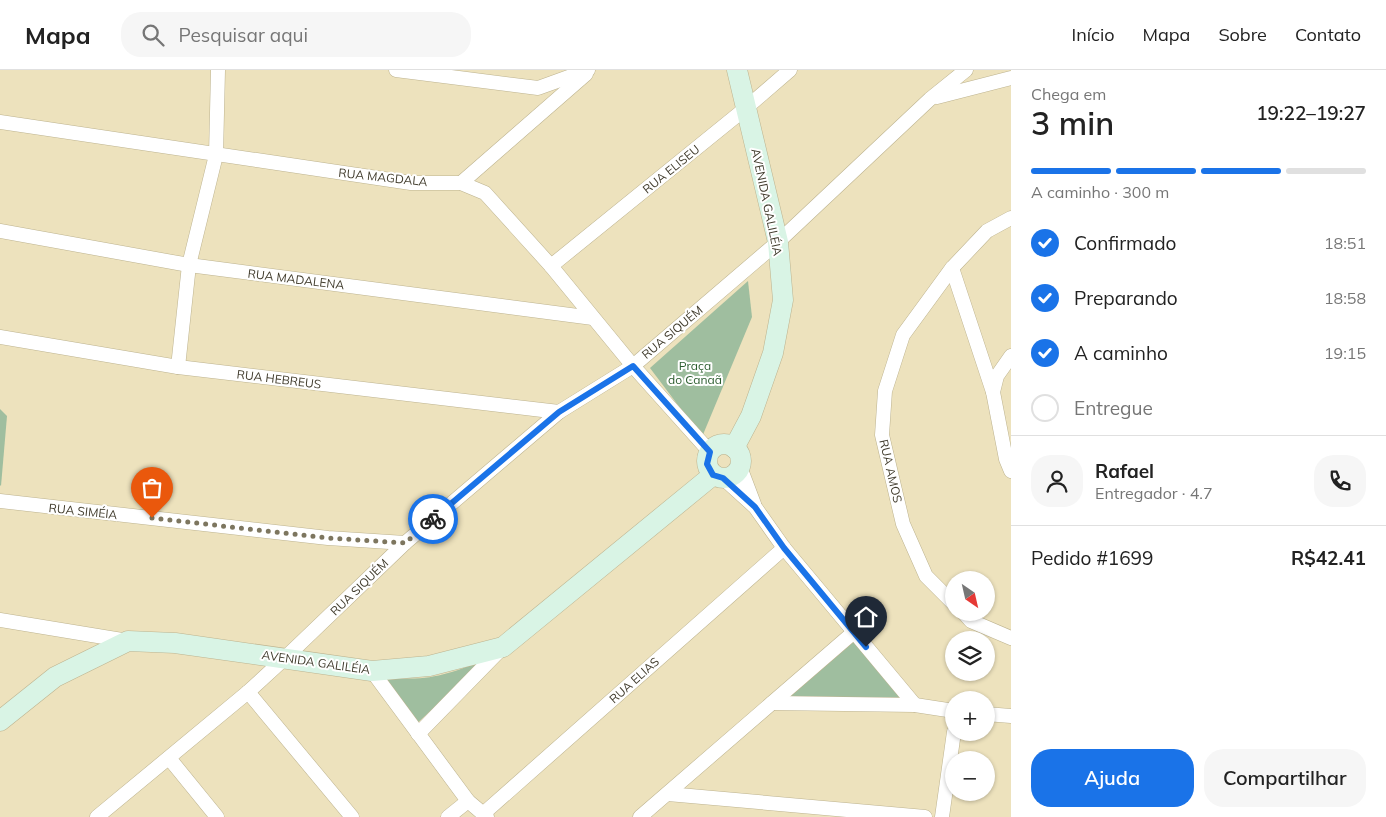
<!DOCTYPE html>
<html lang="pt">
<head>
<meta charset="utf-8">
<style>
	:root { --surface:#fff; --page:#f6f6f6; --text:#222; --muted:#767676; --line:#e0e0e0; --accent:#1a73e8 }
	body { margin:0; font-family:Mulish,sans-serif; background:var(--page); color:var(--text); height:100vh; display:flex; flex-direction:column; font-size:19px; white-space:nowrap }
	* { box-sizing:border-box; margin:0 }
	p { font-size:16px; color:var(--muted) }
	.icon { flex:none; width:28px; height:28px; fill:none; stroke:currentColor; stroke-width:2; stroke-linecap:round; stroke-linejoin:round }
	.map { position:relative; flex:1; overflow:hidden }
	.panel { display:flex; flex-direction:column; background:var(--surface); width:375px }
	.panel>* { flex:none }
	.needle { width:32px; rotate:146deg }
	.buttons { position:absolute; left:945px; top:501px; display:grid; gap:10px }
	.buttons a { display:grid; place-items:center; width:50px; height:50px; border-radius:50%; background:var(--surface); box-shadow:0 1px 4px #0004; font-size:25px }
	.pin { position:absolute; display:grid; place-items:center; width:42px; height:42px; color:#fff; margin:-51px -21px; border-radius:50% 50% 50% 0; rotate:-45deg; box-shadow:0 0 5px #0007 }
	.pin .icon { rotate:45deg }
	.courier { position:absolute; display:grid; place-items:center; width:50px; height:50px; margin:-25px; border:4px solid #1a73e8; border-radius:50%; background:#fff; color:#222; box-shadow:0 1px 6px #0007 }
	.headline em { font-style:normal; font-weight:600 }
	.headline div { display:flex; flex-direction:column-reverse }
	.headline { display:flex; align-items:center; justify-content:space-between; height:85px; padding:0 20px }
	h1 { font-size:32px; font-weight:600; line-height:38px }
	.bar { display:grid; grid-template-columns:repeat(4,1fr); gap:8px 5px; align-content:center; height:60px; padding:0 20px }
	.bar i { height:6px; border-radius:4px; background:var(--line) }
	.bar .active { background:var(--accent) }
	.bar p { grid-column:span 4 }
	.line { display:flex; align-items:center; gap:12px; padding:0 20px; border-top:1px solid var(--line) }
	.line div { flex:1 }
	.round { display:grid; place-items:center; flex:none; width:52px; height:52px; border-radius:20px; background:var(--page) }
	ol { padding:0 20px; list-style:none }
	li { display:flex; align-items:center; gap:15px; height:55px }
	li p { margin-inline-start:auto }
	li .icon { padding:5px; border-radius:50%; background:var(--accent); color:#fff; stroke-width:4 }
	li:last-child { color:var(--muted) }
	li i { width:28px; height:28px; border:2px solid var(--line); border-radius:50% }
	.action { display:flex; gap:10px; margin-top:auto; padding:10px 20px }
	.action a { flex:1; height:58px; border-radius:20px; background:var(--accent); color:#fff; font-size:20px; font-weight:600; line-height:58px; text-align:center }
	.action a+a { background:var(--page); color:var(--text) }
	header { display:flex; align-items:center; gap:30px; box-sizing:border-box; height:70px; padding:0 25px; background:var(--surface); border-bottom:1px solid var(--line) }
	header strong { font-size:24px }
	nav { display:flex; gap:28px; margin-inline-start:auto; font-size:18px }
	.search { width:350px; height:45px; background:var(--page); display:flex; align-items:center; gap:12px; box-sizing:border-box; padding:0 18px; border-radius:20px; color:var(--muted); font-size:19px }
	main { display:flex; flex:1; min-height:0 }
	.map>svg:first-child { display:block }
</style>
</head>
<body>
<header>
<strong>Mapa</strong>
<div class="search"><svg class="icon" aria-label="search" viewBox="0 0 24 24"><circle cx="10" cy="10" r="6"/><path d="M15 15l6 6"/></svg>Pesquisar aqui</div>
<nav><a>Início</a><a>Mapa</a><a>Sobre</a><a>Contato</a></nav>
</header>
<main>
<div class="map">
<svg width="1011" height="747" viewBox="0 0 1011 747">
	<rect width="100%" height="100%" fill="#ede2bd"/>
	<!-- green -->
	<g fill="#9fbe9f">
		<polygon points="748,211 752,247 702,367 650,298"/>
		<polygon points="0,339 7,346 1,416 0,415"/>
		<polygon points="853,567 905,631 782,629"/>
		<path d="M489,588l-75,68 -34,-50c46,7 67,-1 109,-18z"/>
	</g>
	<g fill="none" stroke-linecap="round" stroke-linejoin="round">
		<defs>
			<g id="minor">
				<polyline points="396,0 538,18 588,0"/>
				<polyline points="937,27 1011,8"/>
				<polyline points="0,52 411,113 461,113 485,123 551,196 633,296 710,382"/>
				<polyline points="461,113 586,4"/>
				<polyline points="0,161 189,195 593,248"/>
				<polyline points="551,196 746,38 790,0"/>
				<polyline points="952,198 993,322 1006,389 1011,401"/>
				<polyline points="0,267 178,297 559,342"/>
				<polyline points="178,297 189,195 216,85 218,0"/>
				<polyline points="993,322 997,306 1011,286"/>
				<polyline points="740,397 754,434"/>
				<polyline points="723,408 755,437 784,478 915,635"/>
				<polyline points="0,431 328,468 405,473"/>
				<polyline points="954,534 926,506 903,454 882,365 885,321 903,265 952,198 987,161 1011,148"/>
				<polyline points="963,542 971,551 1011,568"/>
				<polyline points="0,550 128,571"/>
				<polyline points="372,601 468,731 487,747"/>
				<polyline points="248,622 352,747"/>
				<polyline points="772,633 915,635 954,641"/>
				<polyline points="986,644 1011,646"/>
				<polyline points="418,664 503,577"/>
				<polyline points="169,688 217,747"/>
				<polyline points="668,724 925,747"/>
				<polyline points="484,743 784,478"/>
				<polyline points="97,747 248,622 285,588 405,473 559,342 633,296 778,172 930,29 966,0"/>
				<polyline points="448,747 468,731"/>
				<polyline points="640,747 854,562"/>
				<polyline points="942,747 954,662"/>
			</g>
			<g id="secondary">
				<circle cx="724" cy="391" r="17"/>
				<polyline points="734,378 751,346 773,283 783,230 778,172 737,0"/>
				<polyline points="0,651 55,607 128,571 175,573 372,601 429,596 503,577 713,405"/>
			</g>
		</defs>
		<!-- minor casing -->
		<use href="#minor" stroke="#bdb38f" stroke-width="15"/>
		<!-- secondary casing -->
		<use href="#secondary" stroke="#bdb38f" stroke-width="21"/>
		<!-- minor -->
		<use href="#minor" stroke="#fff" stroke-width="14"/>
		<!-- secondary -->
		<use href="#secondary" stroke="#d9f4e5" stroke-width="20"/>
	</g>
	<g fill="none" stroke-linecap="round" stroke-linejoin="round">
		<!-- done -->
		<polyline stroke="#7d765f" stroke-width="5" stroke-dasharray="0 9" points="152,448 328,468 405,473 433,449"/>
		<!-- route -->
		<polyline stroke="#1a73e8" stroke-width="6" points="433,449 559,342 633,296 710,382 707,394 713,405 723,408 755,437 784,478 866,577"/>
	</g>
	<g text-anchor="middle" dominant-baseline="central" stroke-width="4" stroke-linejoin="round" paint-order="stroke">
		<!-- street labels -->
		<g font-size="12" fill="#413c2d" stroke="#fff">
			<text transform="translate(671 99) rotate(-39)">RUA ELISEU</text>
			<text transform="translate(383 107) rotate(6)">RUA MAGDALA</text>
			<text transform="translate(767 132) rotate(78)">AVENIDA GALILÉIA</text>
			<text transform="translate(296 209) rotate(7)">RUA MADALENA</text>
			<text transform="translate(672 262) rotate(-40)">RUA SIQUÉM</text>
			<text transform="translate(279 309) rotate(7)">RUA HEBREUS</text>
			<text transform="translate(891 401) rotate(77)">RUA AMOS</text>
			<text transform="translate(83 441) rotate(6)">RUA SIMÉIA</text>
			<text transform="translate(359 517) rotate(-44)">RUA SIQUÉM</text>
			<text transform="translate(316 592) rotate(8)">AVENIDA GALILÉIA</text>
			<text transform="translate(634 610) rotate(-42)">RUA ELIAS</text>
		</g>
		<!-- park labels -->
		<g font-size="12" fill="#2c5d2f" stroke="#fff">
			<text x="695" y="295">Praça<tspan x="695" dy="14">do Canaã</tspan></text>
		</g>
	</g>
</svg>
<div class="buttons">
<a><svg class="needle" viewBox="-14 -14 28 28"><path d="M0-13l5 13h-10z" fill="#e53935"/><path d="M0 13l5-13h-10z" fill="#767676"/></svg></a>
<a><svg class="icon" aria-label="layers" viewBox="0 0 24 24"><path d="M12 4l9 5-9 5-9-5zM3 14l9 5 9-5"/></svg></a>
<a>+</a>
<a>−</a>
</div>
<div class="pin" style="left:152px;top:448px;background:#ea580c"><svg class="icon" aria-label="bag" viewBox="0 0 24 24"><path d="M5 8h14l-1 12H6zM9 8a3 3 0 0 1 6 0"/></svg></div>
<div class="pin" style="left:866px;top:577px;background:#1f2937"><svg class="icon" aria-label="home" viewBox="0 0 24 24"><path d="M3 11l9-7 9 7M6 9v11h12V9"/></svg></div>
<div class="courier" style="left:433px;top:449px"><svg class="icon" aria-label="bike" viewBox="0 0 24 24"><circle cx="6" cy="16" r="4"/><circle cx="18" cy="16" r="4"/><path d="M6 16l4-8h5l3 8M10 8l3 8H6M13 5h3"/></svg></div>
</div>
<section class="panel">
<div class="headline"><div><h1>3 min</h1><p>Chega em</p></div><em>19:22–19:27</em></div>
<div class="bar"><i class="active"></i><i class="active"></i><i class="active"></i><i></i><p>A caminho · 300 m</p></div>
<ol>
<li><svg class="icon" aria-label="check" viewBox="0 0 24 24"><path d="M5 12l5 5 9-10"/></svg>Confirmado<p>18:51</p></li>
<li><svg class="icon" aria-label="check" viewBox="0 0 24 24"><path d="M5 12l5 5 9-10"/></svg>Preparando<p>18:58</p></li>
<li><svg class="icon" aria-label="check" viewBox="0 0 24 24"><path d="M5 12l5 5 9-10"/></svg>A caminho<p>19:15</p></li>
<li><i></i>Entregue</li>
</ol>
<div class="line" style="height:90px"><a class="round"><svg class="icon" aria-label="person" viewBox="0 0 24 24"><circle cx="12" cy="8" r="4"/><path d="M4 21q1-7 8-7t8 7"/></svg></a><div><b>Rafael</b><p>Entregador · 4.7</p></div><a class="round"><svg class="icon" aria-label="phone" viewBox="0 0 24 24"><path d="M5 4h4l2 5-3 2q2 4 5 5l2-3 5 2v4C11 20 4 13 5 4z"/></svg></a></div>
<div class="line" style="height:65px"><div>Pedido #1699</div><b>R$42.41</b></div>
<div class="action"><a>Ajuda</a><a>Compartilhar</a></div>
</section>
</main>
</body>
</html>
